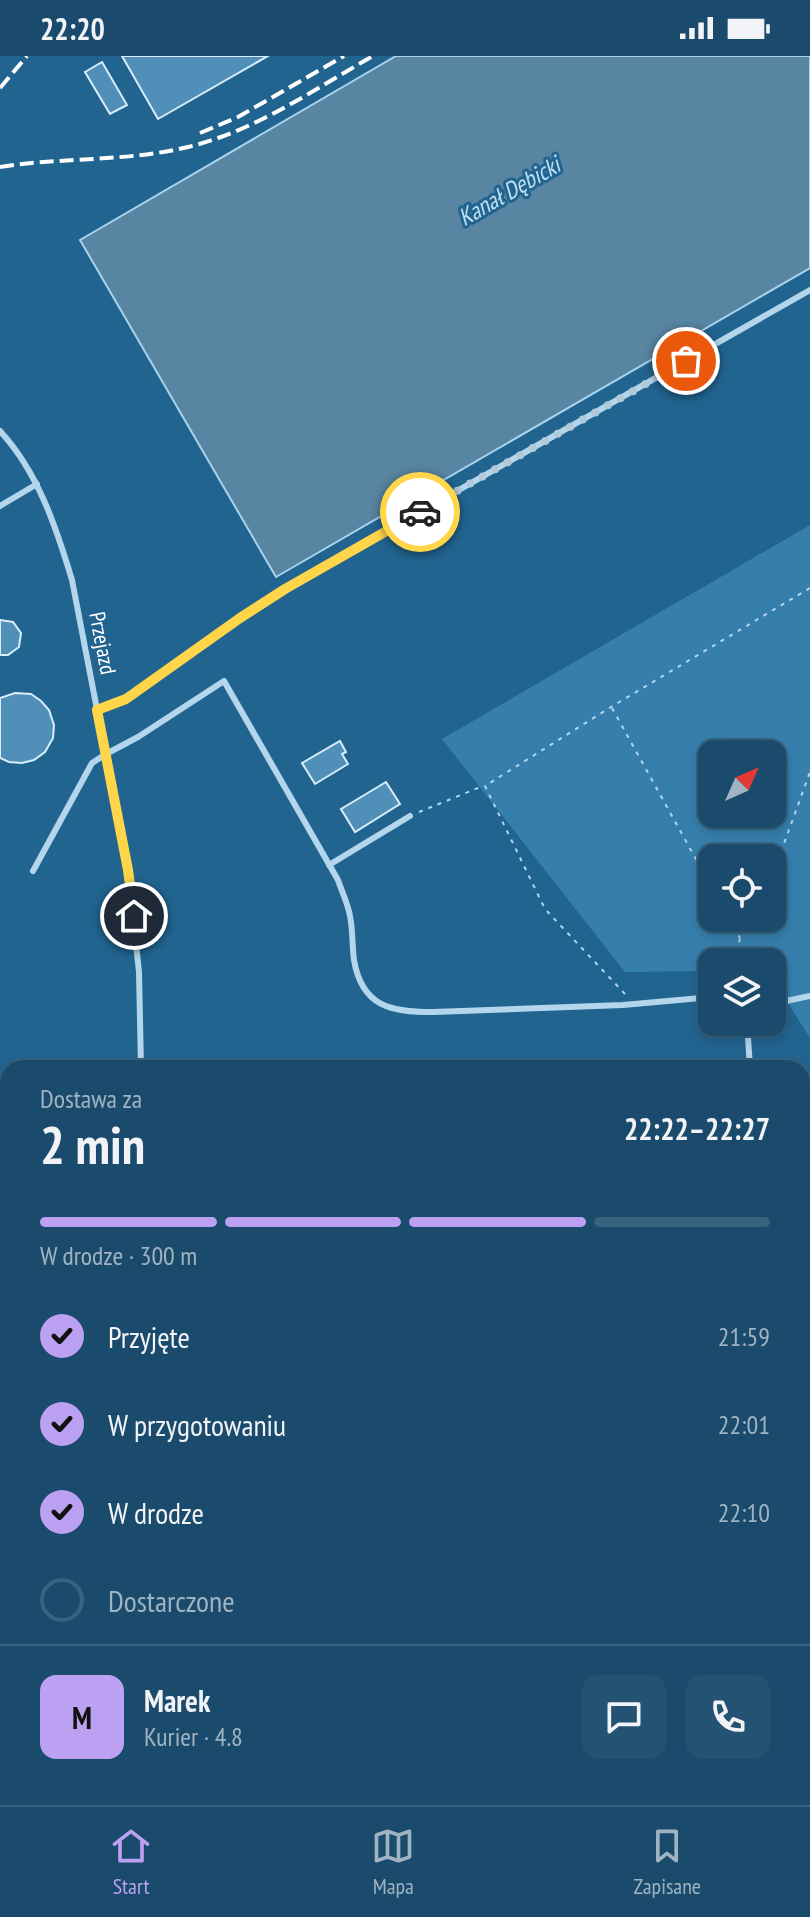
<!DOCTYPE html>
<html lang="pl">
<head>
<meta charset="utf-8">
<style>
	:root { --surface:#1a4b6c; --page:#235272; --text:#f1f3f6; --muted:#9fb3c2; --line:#38637f; --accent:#bca0f2 }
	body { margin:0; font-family:"PT Sans Narrow",sans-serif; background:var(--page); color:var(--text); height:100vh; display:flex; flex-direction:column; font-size:30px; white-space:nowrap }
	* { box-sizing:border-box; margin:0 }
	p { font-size:26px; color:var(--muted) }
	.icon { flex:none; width:44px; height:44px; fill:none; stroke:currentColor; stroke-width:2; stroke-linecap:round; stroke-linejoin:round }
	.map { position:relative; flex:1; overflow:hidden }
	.panel { position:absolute; left:0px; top:1004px; width:810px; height:746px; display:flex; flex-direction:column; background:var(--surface); border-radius:24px 24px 0 0; box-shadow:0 4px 12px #0003,0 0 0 2px var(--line) }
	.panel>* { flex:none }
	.needle { width:52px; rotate:45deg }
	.tools { position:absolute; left:698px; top:684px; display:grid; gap:16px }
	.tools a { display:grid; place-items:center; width:88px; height:88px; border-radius:16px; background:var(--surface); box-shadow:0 4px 12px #0003,0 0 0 2px var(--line); font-size:40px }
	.pin { position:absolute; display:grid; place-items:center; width:68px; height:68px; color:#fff; margin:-34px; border:4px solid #fff; border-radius:50%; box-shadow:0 2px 8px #0007 }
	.courier { position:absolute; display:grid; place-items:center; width:80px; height:80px; margin:-40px; border:6px solid #ffd54a; border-radius:50%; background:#fff; color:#222; box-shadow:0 2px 10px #0007 }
	.headline em { font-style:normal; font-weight:800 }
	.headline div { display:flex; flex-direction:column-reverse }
	.headline { display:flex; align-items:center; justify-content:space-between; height:136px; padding:0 40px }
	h1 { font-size:52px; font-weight:800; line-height:60px }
	.bar { display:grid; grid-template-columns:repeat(4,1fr); gap:12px 8px; align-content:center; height:96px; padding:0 40px }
	.bar i { height:10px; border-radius:6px; background:var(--line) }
	.bar .active { background:var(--accent) }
	.bar p { grid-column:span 4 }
	.line { display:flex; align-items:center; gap:20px; padding:0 40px; border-top:2px solid var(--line) }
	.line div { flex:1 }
	.round { display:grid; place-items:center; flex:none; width:84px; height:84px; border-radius:16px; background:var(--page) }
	ol { padding:0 40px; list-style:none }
	li { display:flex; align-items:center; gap:24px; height:88px }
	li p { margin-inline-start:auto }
	li .icon { padding:8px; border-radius:50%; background:var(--accent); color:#111; stroke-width:4 }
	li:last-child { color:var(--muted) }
	li i { width:44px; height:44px; border:4px solid var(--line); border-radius:50% }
	.status { display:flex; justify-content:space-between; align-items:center; height:56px; padding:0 40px; background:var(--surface); direction:ltr }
	.status svg { height:22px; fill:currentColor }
	.tabs { display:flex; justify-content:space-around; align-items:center; height:112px; border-top:2px solid var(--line); background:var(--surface); font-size:22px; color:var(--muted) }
	.tabs a { display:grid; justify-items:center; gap:4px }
	.tabs .active { color:var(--accent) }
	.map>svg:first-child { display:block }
</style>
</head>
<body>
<div class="status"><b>22:20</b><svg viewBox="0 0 49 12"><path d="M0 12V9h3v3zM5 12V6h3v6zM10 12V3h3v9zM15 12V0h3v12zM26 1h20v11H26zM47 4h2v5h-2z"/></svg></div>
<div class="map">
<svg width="810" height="1749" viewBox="0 0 810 1749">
	<rect width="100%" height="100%" fill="#226490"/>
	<!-- green -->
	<path fill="#367fad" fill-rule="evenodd" d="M810,469v513l-38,-60v-16h-60v9l-87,1 -183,-233zM712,698h60v60h-60zM712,802h60v60h-60z"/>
	<!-- water -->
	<g fill="#5885a2" stroke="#a7d3ed" stroke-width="2">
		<polygon points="396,0 810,0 810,212 276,521 80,184"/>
		<polygon points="8,1377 8,1742 279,1742 282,1749 0,1749 0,1378"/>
	</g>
	<!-- building -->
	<g fill="#4f8fb8" stroke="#d8edf9" stroke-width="2">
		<polygon points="122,0 268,0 158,63"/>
		<polygon points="102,6 127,49 110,58 85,16"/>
		<polygon points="0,564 13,566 21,577 19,591 8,599 0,599"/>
		<polygon points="15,637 31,638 41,645 49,654 54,669 53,682 45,696 34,704 22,707 9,706 0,702 0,642"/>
		<polygon points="340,685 346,696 342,698 348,708 315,728 302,707"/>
		<polygon points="386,726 400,748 355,776 341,753"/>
	</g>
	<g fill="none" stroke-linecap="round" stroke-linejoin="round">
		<!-- path -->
		<g stroke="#b3d6ec" stroke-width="2" stroke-dasharray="4 6" stroke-linecap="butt">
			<polyline points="612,652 712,832"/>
			<polyline points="419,756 483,730"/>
			<polyline points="772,814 782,793 810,716"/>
			<polyline points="729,862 740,882"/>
			<polyline points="735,906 740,882 749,862"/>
			<polyline points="625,938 545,853 485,730 611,651 810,532"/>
			<polyline points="0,1204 8,1203"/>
		</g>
		<!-- service -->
		<g stroke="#b3d6ec" stroke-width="6">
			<path d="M0,375c38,41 56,96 72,149l56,290 11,102 2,96"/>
			<polyline points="0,450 37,428"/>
			<polyline points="97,654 126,643 240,562 285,533 810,234"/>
			<polyline points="329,809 410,760"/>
			<path d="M33,815l59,-108 14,-9 32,-17 86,-56 114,199c4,12 10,24 12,36 3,15 2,30 4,44 8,47 37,52 79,52l190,-7 89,-8"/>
			<polyline points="772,948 810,940"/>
			<polyline points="747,966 750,1012"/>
			<polyline points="802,1207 810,1207"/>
			<polyline points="802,1309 810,1308"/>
			<polyline points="0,1361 8,1360"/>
			<polyline points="802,1370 810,1371"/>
			<polyline points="802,1567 810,1594"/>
		</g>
		<!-- minor -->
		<g stroke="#b3d6ec" stroke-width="8">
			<polyline points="802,1142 810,1142"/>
			<polyline points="0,1221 8,1220"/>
		</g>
		<!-- rail -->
		<g stroke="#fff" stroke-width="4" stroke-dasharray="14 6" stroke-linecap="butt">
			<polyline points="0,32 27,0"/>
			<polyline points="200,77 238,61 344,0"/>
			<path d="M0,111c62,-10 126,-5 188,-20 67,-16 125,-57 185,-91"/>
			<polyline points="802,1050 810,1048"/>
			<polyline points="802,1063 810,1061"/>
			<polyline points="802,1077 810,1075"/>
			<polyline points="802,1090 810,1088"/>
			<polyline points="0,1103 8,1102"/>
			<polyline points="0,1128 8,1128"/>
		</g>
	</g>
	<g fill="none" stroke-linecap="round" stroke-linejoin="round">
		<!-- done -->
		<polyline stroke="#b2c9d8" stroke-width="8" stroke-dasharray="0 14.4" points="420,456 686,305"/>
		<!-- route -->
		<polyline stroke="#ffd54a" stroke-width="10" points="134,860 128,814 97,654 126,643 240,562 285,533 420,456"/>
	</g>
	<g text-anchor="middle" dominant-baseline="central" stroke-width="6" stroke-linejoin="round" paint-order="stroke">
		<!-- street labels -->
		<g font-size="22" fill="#fff" stroke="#226490">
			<text transform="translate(103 587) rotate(79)">Przejazd</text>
		</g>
		<!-- water labels -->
		<g font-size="24" font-style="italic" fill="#bfe0f3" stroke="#226490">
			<text transform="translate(509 135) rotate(-30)">Kanał Dębicki</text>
		</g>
	</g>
</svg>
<div class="tools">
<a><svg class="needle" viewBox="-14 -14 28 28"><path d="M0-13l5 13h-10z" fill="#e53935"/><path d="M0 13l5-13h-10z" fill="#9fb3c2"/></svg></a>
<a><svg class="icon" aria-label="locate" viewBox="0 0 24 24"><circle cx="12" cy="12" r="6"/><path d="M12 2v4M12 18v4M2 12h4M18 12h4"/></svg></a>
<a><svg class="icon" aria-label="layers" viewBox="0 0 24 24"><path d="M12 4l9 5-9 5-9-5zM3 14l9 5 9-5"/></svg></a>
</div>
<div class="pin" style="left:686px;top:305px;background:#ea580c"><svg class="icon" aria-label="bag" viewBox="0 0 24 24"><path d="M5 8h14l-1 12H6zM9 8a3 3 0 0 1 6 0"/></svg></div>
<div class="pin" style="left:134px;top:860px;background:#1f2937"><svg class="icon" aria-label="home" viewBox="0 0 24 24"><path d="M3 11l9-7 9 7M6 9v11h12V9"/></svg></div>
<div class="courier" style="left:420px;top:456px"><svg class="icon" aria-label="car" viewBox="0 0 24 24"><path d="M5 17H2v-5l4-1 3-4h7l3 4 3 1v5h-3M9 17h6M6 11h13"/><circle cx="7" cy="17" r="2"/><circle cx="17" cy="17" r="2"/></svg></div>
<section class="panel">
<div class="headline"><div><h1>2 min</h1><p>Dostawa za</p></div><em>22:22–22:27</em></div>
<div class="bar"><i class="active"></i><i class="active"></i><i class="active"></i><i></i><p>W drodze · 300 m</p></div>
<ol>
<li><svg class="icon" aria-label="check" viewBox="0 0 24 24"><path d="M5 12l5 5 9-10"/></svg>Przyjęte<p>21:59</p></li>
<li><svg class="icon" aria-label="check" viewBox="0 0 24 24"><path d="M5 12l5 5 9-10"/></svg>W przygotowaniu<p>22:01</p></li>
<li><svg class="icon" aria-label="check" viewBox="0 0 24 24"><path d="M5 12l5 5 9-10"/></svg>W drodze<p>22:10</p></li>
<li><i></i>Dostarczone</li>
</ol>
<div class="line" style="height:144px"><b class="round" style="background:var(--accent);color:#111">M</b><div><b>Marek</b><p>Kurier · 4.8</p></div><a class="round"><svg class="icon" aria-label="chat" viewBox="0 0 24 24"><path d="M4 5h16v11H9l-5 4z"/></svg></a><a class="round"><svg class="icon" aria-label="phone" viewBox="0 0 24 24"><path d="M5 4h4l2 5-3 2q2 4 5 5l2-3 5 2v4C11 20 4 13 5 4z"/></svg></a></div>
</section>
</div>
<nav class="tabs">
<a class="active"><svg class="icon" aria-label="home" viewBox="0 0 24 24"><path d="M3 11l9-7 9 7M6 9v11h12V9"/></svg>Start</a>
<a><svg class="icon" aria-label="map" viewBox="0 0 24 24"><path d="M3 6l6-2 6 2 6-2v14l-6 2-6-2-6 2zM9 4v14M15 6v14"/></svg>Mapa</a>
<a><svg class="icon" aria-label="saved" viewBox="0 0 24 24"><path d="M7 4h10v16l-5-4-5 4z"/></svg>Zapisane</a>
</nav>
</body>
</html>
